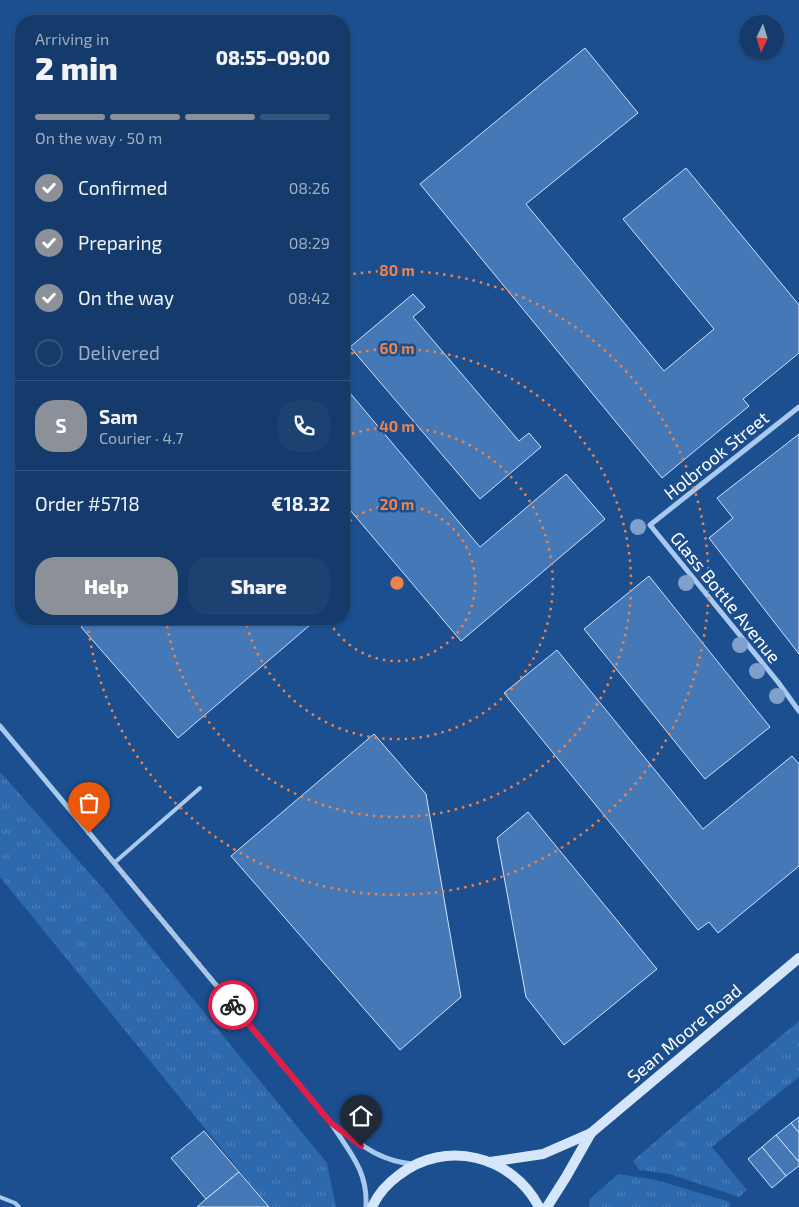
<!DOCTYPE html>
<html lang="en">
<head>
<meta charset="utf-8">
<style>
	:root { --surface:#143b6b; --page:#1d4271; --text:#f1f3f6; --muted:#9dadc1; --line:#33557e; --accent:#8c9099 }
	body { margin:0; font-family:"Exo 2",sans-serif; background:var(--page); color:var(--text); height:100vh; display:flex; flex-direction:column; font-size:19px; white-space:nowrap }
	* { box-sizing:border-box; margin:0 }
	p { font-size:16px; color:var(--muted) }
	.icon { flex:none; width:28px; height:28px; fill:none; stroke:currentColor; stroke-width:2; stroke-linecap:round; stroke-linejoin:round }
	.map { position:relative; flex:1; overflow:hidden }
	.sheet { position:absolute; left:15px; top:15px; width:335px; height:610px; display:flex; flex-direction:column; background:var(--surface); border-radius:20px; box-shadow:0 1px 4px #0004,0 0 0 1px var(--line) }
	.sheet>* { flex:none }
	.needle { width:32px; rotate:184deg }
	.buttons { position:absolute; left:739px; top:15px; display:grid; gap:10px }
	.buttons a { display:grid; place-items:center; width:45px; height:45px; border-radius:50%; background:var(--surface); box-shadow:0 1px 4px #0004,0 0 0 1px var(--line); font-size:25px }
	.pin { position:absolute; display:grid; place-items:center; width:42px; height:42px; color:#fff; margin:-51px -21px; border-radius:50% 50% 50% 0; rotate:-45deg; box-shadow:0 0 5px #0007 }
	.pin .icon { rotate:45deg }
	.courier { position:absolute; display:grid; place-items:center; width:50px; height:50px; margin:-25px; border:4px solid #e11d48; border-radius:50%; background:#fff; color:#222; box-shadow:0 1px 6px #0007 }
	.headline em { font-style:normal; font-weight:800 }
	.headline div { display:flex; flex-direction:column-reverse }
	.headline { display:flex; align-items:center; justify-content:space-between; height:85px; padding:0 20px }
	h1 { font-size:32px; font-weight:800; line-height:38px }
	.bar { display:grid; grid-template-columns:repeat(4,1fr); gap:8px 5px; align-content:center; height:60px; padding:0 20px }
	.bar i { height:6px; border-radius:4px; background:var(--line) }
	.bar .on { background:var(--accent) }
	.bar p { grid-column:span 4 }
	.line { display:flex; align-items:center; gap:12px; padding:0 20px; border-top:1px solid var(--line) }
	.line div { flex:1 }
	.round { display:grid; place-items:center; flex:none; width:52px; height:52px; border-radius:20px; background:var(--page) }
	ol { padding:0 20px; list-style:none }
	li { display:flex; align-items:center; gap:15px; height:55px }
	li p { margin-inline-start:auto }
	li .icon { padding:5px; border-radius:50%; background:var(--accent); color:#fff; stroke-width:4 }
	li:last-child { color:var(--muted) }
	li i { width:28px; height:28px; border:2px solid var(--line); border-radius:50% }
	.button { display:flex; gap:10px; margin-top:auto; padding:10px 20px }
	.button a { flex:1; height:58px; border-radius:20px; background:var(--accent); color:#fff; font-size:20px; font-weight:800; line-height:58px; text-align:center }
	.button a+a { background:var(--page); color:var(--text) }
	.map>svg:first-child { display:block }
</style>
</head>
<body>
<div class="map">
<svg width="799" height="1207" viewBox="0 0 799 1207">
	<defs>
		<pattern id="grass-tufts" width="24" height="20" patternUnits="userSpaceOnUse" patternTransform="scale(1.25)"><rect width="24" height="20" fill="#2e69ad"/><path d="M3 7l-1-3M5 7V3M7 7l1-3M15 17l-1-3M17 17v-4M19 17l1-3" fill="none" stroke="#4d80b9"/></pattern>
	</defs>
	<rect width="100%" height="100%" fill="#1b4f8f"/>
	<!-- grass -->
	<g fill="url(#grass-tufts)">
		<polygon points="0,772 101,886 327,1163 336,1207 269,1207 0,877"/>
		<polygon points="799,1021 799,1077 712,1147 747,1190 739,1197 670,1174 639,1170 633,1161 686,1115"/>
		<polygon points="618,1174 656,1180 730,1202 729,1207 589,1207 590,1199"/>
	</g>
	<!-- building -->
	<g fill="#4478b7" stroke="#cfe3fa">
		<polygon points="585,48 638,113 526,204 664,371 714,329 623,219 686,168 799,305 799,353 743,399 749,406 662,478 420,184"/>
		<polygon points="413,294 425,307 413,317 519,441 529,433 541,447 480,499 350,347"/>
		<polygon points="344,386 480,547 566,474 605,519 461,641 344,503"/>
		<polygon points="799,434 799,654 709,538 733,518 717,498"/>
		<polygon points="649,576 770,727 705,779 584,629"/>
		<polygon points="91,619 317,619 178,738 81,627"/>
		<polygon points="557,650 703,829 792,756 799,764 799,866 718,933 709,922 698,930 504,693"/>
		<polygon points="374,734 426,794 461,997 400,1050 231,856"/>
		<polygon points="528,812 657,969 564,1045 526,997 497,838"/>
		<polygon points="799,1117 799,1133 791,1123"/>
		<polygon points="791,1123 799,1133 799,1162 776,1135"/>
		<polygon points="204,1131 239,1172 206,1199 171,1158"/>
		<polygon points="776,1135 799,1162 799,1166 786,1176 762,1147"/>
		<polygon points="762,1147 786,1176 772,1188 748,1159"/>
		<polygon points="239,1172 269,1207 197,1207 206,1199"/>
	</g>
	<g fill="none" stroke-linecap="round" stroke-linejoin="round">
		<!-- lane -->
		<g stroke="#a9c9ee" stroke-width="4">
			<polyline points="114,863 200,788"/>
			<polyline points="0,1197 15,1203 19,1207"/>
		</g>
		<!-- street -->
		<g stroke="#a9c9ee" stroke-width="5">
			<polyline points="799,407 650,525 778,682 799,711"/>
			<path d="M0,726l331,397c18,29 37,47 35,84"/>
			<path d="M335,1126c26,19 45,35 78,38"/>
		</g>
		<!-- secondary -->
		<g stroke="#d6e6fa" stroke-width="10">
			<polyline points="490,1162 543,1154 591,1133 799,958"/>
			<path d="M372,1207c6,-13 16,-24 27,-32 46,-36 113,-20 140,32"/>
			<polyline points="547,1207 566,1177 591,1133"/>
		</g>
	</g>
	<!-- trees -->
	<g fill="#7ea0ca">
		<circle cx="638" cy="527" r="8"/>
		<circle cx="686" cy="583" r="8"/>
		<circle cx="740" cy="645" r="8"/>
		<circle cx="757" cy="671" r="8"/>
		<circle cx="777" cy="696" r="8"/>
	</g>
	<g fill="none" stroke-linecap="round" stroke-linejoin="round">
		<!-- done -->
		<polyline stroke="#afc1d8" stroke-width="5" stroke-dasharray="0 9" points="89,833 233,1005"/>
		<!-- route -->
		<polyline stroke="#e11d48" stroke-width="6" points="233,1005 330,1122 361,1146"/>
	</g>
	<!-- distance rings -->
	<g fill="none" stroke="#ee8249" stroke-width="2.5" stroke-dasharray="2.5 5">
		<path d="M344 526A78 78 0 1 1 328 619"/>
		<path d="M345 436A156 156 0 1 1 245 619"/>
		<path d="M344 355A234 234 0 1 1 166 620"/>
		<path d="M346 275A312 312 0 1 1 87 621"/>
	</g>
	<g text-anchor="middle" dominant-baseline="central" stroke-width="5" stroke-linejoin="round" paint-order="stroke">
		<!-- street labels -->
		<g font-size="18" fill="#fff" stroke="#1b4f8f">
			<text transform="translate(716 455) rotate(-39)">Holbrook Street</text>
			<text transform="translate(726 597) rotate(51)">Glass Bottle Avenue</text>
			<text transform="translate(684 1033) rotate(-40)">Sean Moore Road</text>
		</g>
	</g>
	<circle cx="397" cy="583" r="8" fill="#ee8249" stroke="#1b4f8f" stroke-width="2.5"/>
	<g font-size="15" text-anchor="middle" font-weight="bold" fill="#ee8249" stroke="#1b4f8f" stroke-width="5" stroke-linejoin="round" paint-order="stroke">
		<text x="397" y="276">80 m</text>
		<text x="397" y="354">60 m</text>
		<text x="397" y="432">40 m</text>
		<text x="397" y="510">20 m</text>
	</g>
</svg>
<div class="buttons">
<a><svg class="needle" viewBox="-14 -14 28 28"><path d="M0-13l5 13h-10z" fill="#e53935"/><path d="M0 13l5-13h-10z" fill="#9dadc1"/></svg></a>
</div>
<div class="pin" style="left:89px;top:833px;background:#ea580c"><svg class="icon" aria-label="bag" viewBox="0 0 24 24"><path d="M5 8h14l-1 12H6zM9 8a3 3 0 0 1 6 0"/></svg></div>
<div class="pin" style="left:361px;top:1146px;background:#1f2937"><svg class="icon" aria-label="home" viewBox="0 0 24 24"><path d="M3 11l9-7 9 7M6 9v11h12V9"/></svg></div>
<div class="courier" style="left:233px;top:1005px"><svg class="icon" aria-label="bike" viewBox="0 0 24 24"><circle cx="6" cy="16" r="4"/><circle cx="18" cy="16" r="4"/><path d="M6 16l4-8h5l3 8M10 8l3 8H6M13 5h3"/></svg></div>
<section class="sheet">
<div class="headline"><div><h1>2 min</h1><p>Arriving in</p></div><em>08:55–09:00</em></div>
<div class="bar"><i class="on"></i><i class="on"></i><i class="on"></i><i></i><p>On the way · 50 m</p></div>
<ol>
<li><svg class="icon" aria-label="check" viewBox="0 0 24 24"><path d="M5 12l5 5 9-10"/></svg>Confirmed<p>08:26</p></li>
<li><svg class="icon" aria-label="check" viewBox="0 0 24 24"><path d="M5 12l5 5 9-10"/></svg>Preparing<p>08:29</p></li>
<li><svg class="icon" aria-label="check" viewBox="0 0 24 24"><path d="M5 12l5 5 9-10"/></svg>On the way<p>08:42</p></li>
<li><i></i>Delivered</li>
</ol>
<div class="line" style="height:90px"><b class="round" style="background:var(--accent);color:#fff">S</b><div><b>Sam</b><p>Courier · 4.7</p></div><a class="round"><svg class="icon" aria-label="phone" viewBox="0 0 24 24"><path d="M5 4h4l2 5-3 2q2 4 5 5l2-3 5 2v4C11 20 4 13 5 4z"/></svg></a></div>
<div class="line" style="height:65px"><div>Order #5718</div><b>€18.32</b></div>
<div class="button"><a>Help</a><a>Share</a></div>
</section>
</div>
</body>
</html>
